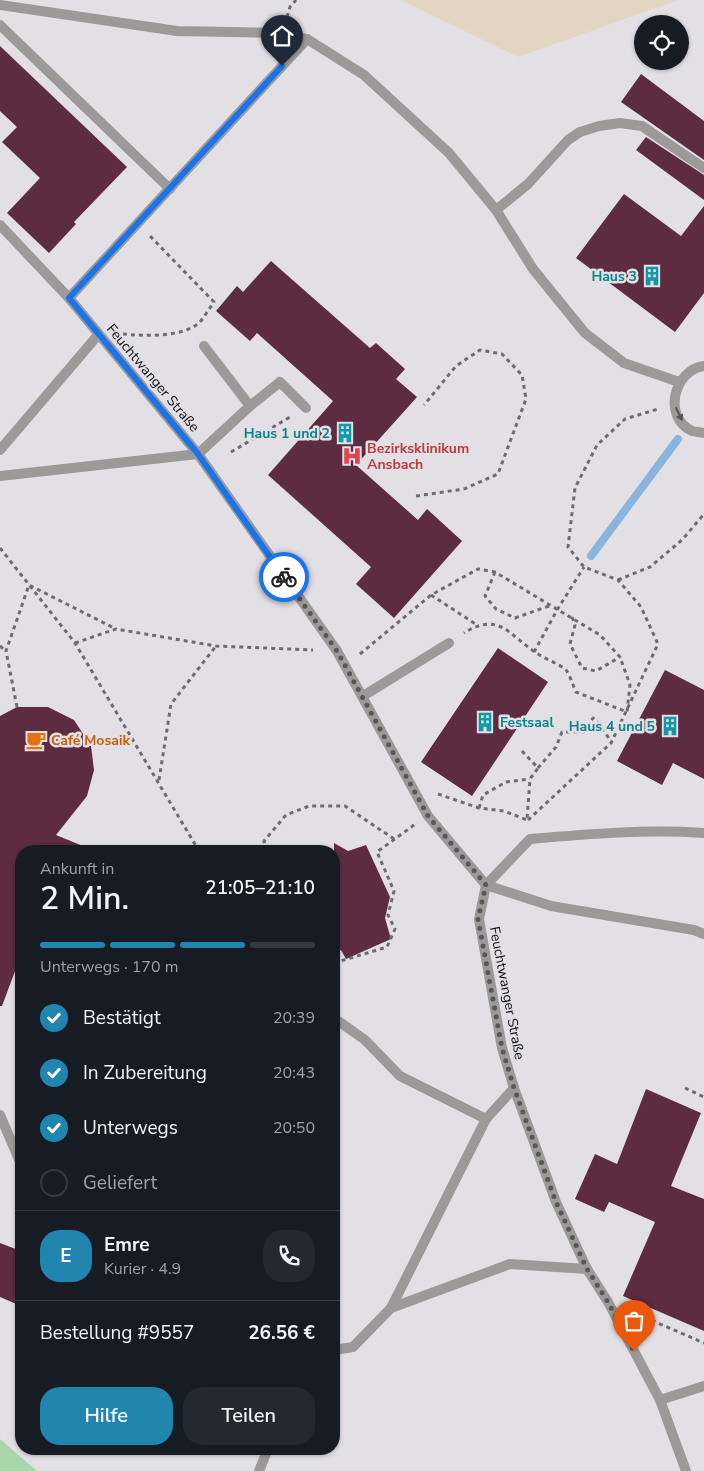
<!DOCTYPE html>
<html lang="de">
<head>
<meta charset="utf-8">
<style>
	:root { --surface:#171b24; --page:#242831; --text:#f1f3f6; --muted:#9ea1a6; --line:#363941; --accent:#2085af }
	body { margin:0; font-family:"Nunito Sans",sans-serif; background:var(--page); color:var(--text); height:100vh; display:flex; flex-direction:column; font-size:19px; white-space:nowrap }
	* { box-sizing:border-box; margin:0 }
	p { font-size:16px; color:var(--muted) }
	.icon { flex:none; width:28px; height:28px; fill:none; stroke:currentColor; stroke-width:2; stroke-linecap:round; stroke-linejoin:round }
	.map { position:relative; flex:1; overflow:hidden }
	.side { position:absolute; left:15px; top:845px; width:325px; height:610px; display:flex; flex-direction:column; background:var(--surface); border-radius:20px; box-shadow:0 1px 4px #0004 }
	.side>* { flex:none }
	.fabs { position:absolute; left:634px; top:15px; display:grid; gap:10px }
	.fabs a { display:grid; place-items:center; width:55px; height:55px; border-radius:50%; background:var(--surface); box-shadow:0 1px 4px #0004; font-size:25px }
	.pin { position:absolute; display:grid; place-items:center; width:42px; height:42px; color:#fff; margin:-51px -21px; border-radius:50% 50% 50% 0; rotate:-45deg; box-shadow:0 0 5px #0007 }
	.pin .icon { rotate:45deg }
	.courier { position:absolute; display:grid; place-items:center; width:50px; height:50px; margin:-25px; border:4px solid #1a73e8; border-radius:50%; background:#fff; color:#222; box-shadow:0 1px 6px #0007 }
	.summary em { font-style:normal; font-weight:600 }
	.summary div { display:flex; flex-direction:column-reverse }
	.summary { display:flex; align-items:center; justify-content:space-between; height:85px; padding:0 25px }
	h1 { font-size:32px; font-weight:600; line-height:38px }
	.bar { display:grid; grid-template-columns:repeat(4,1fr); gap:8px 5px; align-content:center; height:60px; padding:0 25px }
	.bar i { height:6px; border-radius:4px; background:var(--line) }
	.bar .selected { background:var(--accent) }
	.bar p { grid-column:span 4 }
	.line { display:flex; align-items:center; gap:12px; padding:0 25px; border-top:1px solid var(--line) }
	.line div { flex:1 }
	.round { display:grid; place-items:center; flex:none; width:52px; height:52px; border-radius:20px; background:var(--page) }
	ol { padding:0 25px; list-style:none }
	li { display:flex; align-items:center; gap:15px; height:55px }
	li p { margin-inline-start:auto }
	li .icon { padding:5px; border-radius:50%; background:var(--accent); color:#fff; stroke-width:4 }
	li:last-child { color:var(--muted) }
	li i { width:28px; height:28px; border:2px solid var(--line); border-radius:50% }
	.action { display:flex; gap:10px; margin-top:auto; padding:10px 25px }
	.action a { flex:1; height:58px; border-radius:20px; background:var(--accent); color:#fff; font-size:20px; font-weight:600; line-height:58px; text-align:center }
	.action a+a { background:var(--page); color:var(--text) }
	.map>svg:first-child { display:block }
</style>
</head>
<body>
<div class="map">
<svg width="704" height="1471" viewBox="0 0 704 1471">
	<rect width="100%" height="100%" fill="#e2e0e4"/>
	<!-- commercial -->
	<polygon fill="#e2d5c2" points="401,0 678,0 518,57"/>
	<!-- green -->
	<polygon fill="#a9d5ab" points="0,1439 37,1471 0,1471"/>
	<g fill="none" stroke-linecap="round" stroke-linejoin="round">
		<!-- stream -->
		<polyline stroke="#88b4de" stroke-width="8" points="591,556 678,439"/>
	</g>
	<!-- building -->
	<g fill="#5e2c41">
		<polygon points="0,46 127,167 74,222 76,224 49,253 7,213 40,178 2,142 17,127 0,111"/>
		<polygon points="641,74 704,121 704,160 621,102"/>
		<polygon points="646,137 704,175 704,200 636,150"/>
		<polygon points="624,194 681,236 704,206 704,293 675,332 576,258"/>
		<polygon points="271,261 370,348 376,343 405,369 396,379 417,397 356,465 418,520 427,509 462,541 394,618 356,584 371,567 268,475 333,401 257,333 250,341 216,311 237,286 243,292"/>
		<polygon points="498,648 548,682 472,796 421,762"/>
		<polygon points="665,670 704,690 704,779 673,763 662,785 617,761"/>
		<polygon points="17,707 48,707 74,720 91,746 94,770 87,796 56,835 95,851 21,851 21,955 2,1006 0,1006 0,716"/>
		<polygon points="334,843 348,851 366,845 390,897 385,918 391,939 346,959 341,950 334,954"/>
		<polygon points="646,1089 701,1113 671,1186 704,1199 704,1331 623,1296 655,1222 609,1202 604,1212 575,1199 595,1154 617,1164"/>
		<polygon points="0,1243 21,1251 21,1306 0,1297"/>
	</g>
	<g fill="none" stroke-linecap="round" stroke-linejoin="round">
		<!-- path -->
		<g stroke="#6e6c6f" stroke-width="3" stroke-dasharray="4 4" stroke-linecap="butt">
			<polyline points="287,17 290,7 296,0"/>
			<path d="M123,334c21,2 60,4 77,-12 5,-6 9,-13 14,-20l-64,-66"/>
			<polyline points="231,452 290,417"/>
			<polyline points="416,496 464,489 498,474 526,399 522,375 502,354 480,350 456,366 424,405"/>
			<polyline points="0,548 75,643 199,851"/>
			<polyline points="495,572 485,596 496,609 515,618 549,606"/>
			<polyline points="618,580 650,567 682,540 704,514"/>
			<polyline points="431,595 477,625"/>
			<polyline points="572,617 575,625 570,644 582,668 596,671 620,657"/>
			<polyline points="75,643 116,629 216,646 313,650"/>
			<polyline points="0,646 6,651"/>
			<polyline points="534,652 557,610 584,567"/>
			<path d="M360,654l71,-59 47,-26 17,3 105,63 20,22 10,28 -3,27 -51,-20c-3,-6 -6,-17 -10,-22 -8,-7 -22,-11 -31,-18 -26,-17 -36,-41 -71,-19"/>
			<polyline points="17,707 6,651 29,585 116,629"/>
			<polyline points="522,751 538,768 530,779 527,820"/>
			<polyline points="538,768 556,747 562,732 584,732 593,718 602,727 611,742"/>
			<polyline points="159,780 171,704 216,646"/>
			<polyline points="438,794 479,808 504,811 527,820"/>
			<polyline points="479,808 483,795 506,782 530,779"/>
			<polyline points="528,820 611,743 658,644 641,607 618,580 584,567 568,547 575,488 597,445 625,419 658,409"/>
			<polyline points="265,851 264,841 286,815 309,806 345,806 394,839"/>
			<polyline points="334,963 387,947 395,929 388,915 394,891 377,852 414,825"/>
			<polyline points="685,1088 704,1097"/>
			<polyline points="637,1314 704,1343"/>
		</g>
		<!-- service -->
		<g stroke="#9c9a99" stroke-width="10">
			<polyline points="0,5 177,31 281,33 307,39 364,75 449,153 496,210 533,269 585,333 624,363 679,382"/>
			<polyline points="0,25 170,189"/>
			<polyline points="496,210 528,184 568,140 580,132 599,126 620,123 642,126 704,168"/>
			<polyline points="0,225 69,298 198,454 337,651 428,816 486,885 479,919 502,1048 514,1088 556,1202 587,1269 608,1302 660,1400 686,1471"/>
			<polyline points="69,298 307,39"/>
			<path d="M704,366c-30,4 -42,51 -12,65 4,1 8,1 12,2"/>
			<polyline points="250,406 280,382 306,408"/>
			<polyline points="0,450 98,335"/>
			<polyline points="0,476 198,454 250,406 204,346"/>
			<polyline points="363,696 449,643"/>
			<path d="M704,833c-58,-4 -116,1 -174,6l-44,46 65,21 143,24 10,4"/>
			<polyline points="334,1018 365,1040 400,1076 486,1119 514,1088"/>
			<polyline points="0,1115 21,1164"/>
			<polyline points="391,1308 486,1119"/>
			<polyline points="334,1350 353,1347 391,1308 510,1264 587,1269"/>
			<polyline points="660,1400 704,1386"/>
			<polyline points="259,1471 268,1449"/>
		</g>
	</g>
	<!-- one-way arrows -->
	<defs><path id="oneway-solid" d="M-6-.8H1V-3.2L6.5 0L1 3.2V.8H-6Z" transform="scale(1.25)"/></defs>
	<use fill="#545252" href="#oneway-solid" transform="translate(679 414) rotate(65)"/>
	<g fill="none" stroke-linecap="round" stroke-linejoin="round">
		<!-- done -->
		<polyline stroke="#575658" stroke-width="5" stroke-dasharray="0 9" points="284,577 337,651 428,816 486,885 478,919 502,1048 514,1088 556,1202 587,1269 608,1302 634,1351"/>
		<!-- route -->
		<polyline stroke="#1a73e8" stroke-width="6" points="282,66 69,298 198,454 284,577"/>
	</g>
	<!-- icons -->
	<defs>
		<symbol id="building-bare" viewBox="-9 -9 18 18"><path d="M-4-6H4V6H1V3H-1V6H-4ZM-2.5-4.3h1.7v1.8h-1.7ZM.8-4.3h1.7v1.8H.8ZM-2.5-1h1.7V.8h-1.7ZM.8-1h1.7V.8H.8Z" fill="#0f9aa8" stroke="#e2e0e4" stroke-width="2.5" paint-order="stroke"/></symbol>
		<symbol id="hospital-bare" viewBox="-9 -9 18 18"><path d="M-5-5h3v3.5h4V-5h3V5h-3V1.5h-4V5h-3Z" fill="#e0444e" stroke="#e2e0e4" stroke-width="2.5" paint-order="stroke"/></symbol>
		<symbol id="cafe-bare" viewBox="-9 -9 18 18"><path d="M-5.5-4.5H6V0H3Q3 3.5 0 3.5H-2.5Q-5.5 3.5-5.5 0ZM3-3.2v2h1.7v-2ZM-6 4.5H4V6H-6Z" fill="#e8710a" stroke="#e2e0e4" stroke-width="2.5" paint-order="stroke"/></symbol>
	</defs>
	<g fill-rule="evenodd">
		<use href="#building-bare" x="638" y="262" width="28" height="28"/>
		<use href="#building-bare" x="331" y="419" width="28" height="28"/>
		<use href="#hospital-bare" x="338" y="442" width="28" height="28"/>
		<use href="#building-bare" x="471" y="708" width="28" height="28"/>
		<use href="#building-bare" x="656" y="712" width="28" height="28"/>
		<use href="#cafe-bare" x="22" y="726" width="28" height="28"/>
	</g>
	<g text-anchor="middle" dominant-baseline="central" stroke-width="5" stroke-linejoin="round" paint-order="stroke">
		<!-- culture labels -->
		<g font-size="14" font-weight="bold" fill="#0d838f" stroke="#e2e0e4" text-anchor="end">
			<text x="637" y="276">Haus 3</text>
			<text x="330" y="433">Haus 1 und 2</text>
			<text x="500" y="722" text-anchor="start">Festsaal</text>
			<text x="655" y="726">Haus 4 und 5</text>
		</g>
		<!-- street labels -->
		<g font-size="14" fill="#0c0b0c" stroke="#e2e0e4">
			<text transform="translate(153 378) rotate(50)">Feuchtwanger Straße</text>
			<text transform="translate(507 993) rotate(79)">Feuchtwanger Straße</text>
		</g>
		<!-- health labels -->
		<g font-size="14" font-weight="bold" fill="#be3a42" stroke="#e2e0e4" text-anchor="start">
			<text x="367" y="448">Bezirksklinikum<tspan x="367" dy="16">Ansbach</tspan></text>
		</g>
		<!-- food labels -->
		<g font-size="14" font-weight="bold" fill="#c56008" stroke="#e2e0e4" text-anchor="start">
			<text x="51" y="740">Café Mosaik</text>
		</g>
	</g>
</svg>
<div class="fabs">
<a><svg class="icon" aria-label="locate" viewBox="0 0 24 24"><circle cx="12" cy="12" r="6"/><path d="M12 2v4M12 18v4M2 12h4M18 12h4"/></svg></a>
</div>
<div class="pin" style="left:634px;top:1351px;background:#ea580c"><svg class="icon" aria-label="bag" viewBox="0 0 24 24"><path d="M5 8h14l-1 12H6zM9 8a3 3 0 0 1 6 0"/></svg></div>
<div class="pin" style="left:282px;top:66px;background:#1f2937"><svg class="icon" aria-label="home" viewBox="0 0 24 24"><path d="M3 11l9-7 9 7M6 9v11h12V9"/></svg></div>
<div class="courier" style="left:284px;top:577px"><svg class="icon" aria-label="bike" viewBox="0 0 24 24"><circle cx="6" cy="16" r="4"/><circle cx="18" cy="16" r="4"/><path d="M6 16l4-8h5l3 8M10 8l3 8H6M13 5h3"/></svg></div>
<section class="side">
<div class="summary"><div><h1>2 Min.</h1><p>Ankunft in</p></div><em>21:05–21:10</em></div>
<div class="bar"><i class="selected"></i><i class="selected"></i><i class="selected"></i><i></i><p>Unterwegs · 170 m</p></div>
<ol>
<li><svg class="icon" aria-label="check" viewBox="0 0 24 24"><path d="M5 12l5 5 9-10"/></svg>Bestätigt<p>20:39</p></li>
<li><svg class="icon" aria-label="check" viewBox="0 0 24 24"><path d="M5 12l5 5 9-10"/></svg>In Zubereitung<p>20:43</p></li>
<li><svg class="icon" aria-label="check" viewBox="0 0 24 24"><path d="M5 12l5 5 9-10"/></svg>Unterwegs<p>20:50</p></li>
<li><i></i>Geliefert</li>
</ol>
<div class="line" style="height:90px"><b class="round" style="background:var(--accent);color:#fff">E</b><div><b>Emre</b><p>Kurier · 4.9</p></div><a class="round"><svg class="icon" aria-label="phone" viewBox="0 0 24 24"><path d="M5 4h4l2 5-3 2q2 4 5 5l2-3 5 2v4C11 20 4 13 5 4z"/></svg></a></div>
<div class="line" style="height:65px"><div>Bestellung #9557</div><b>26.56 €</b></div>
<div class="action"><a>Hilfe</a><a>Teilen</a></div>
</section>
</div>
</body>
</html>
